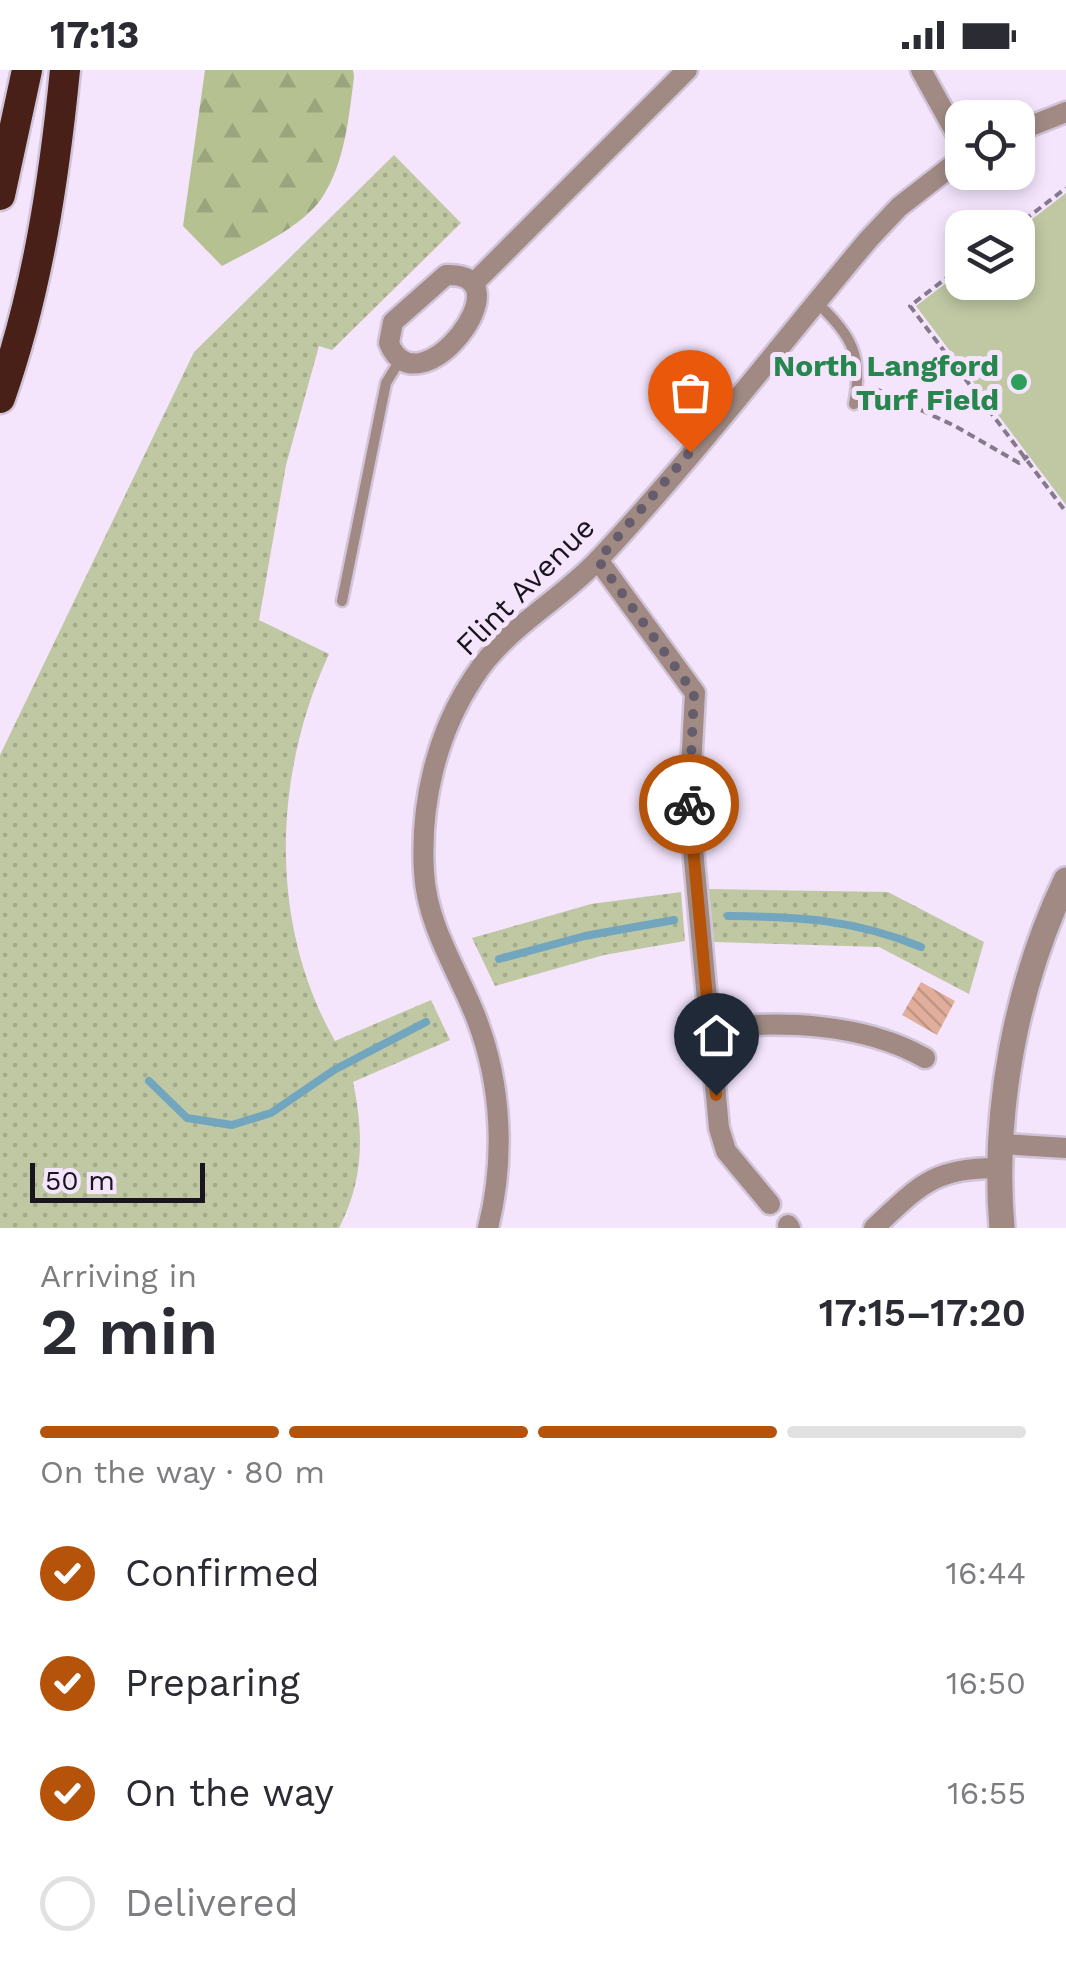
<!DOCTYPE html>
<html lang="en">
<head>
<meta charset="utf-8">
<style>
	:root { --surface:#fff; --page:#f2f2f3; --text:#2b2b33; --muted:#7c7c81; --line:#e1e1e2; --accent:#b45309 }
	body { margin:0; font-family:"Work Sans",sans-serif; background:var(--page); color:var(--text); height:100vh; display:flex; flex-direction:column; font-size:38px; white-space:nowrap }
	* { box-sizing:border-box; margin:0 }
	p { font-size:32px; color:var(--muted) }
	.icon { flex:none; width:55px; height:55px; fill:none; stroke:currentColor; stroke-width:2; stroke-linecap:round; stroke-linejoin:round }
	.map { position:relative; height:1158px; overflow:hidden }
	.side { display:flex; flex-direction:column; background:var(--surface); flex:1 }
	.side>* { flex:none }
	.tools { position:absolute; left:945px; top:30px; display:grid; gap:20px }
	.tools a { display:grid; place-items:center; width:90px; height:90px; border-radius:20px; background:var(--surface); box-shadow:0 5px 15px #0003; font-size:50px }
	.scale { position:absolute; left:30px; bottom:25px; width:175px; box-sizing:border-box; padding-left:10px; border:5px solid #1a141e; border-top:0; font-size:28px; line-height:35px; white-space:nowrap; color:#1a141e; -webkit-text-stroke:8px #f4e5fd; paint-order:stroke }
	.pin { position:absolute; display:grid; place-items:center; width:85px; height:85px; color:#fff; margin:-102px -42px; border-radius:50% 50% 50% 0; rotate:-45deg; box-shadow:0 0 10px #0007 }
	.pin .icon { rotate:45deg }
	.courier { position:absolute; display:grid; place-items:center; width:100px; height:100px; margin:-50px; border:8px solid #b45309; border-radius:50%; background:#fff; color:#222; box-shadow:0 2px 12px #0007 }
	.summary em { font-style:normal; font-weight:600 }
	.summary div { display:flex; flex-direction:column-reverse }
	.summary { display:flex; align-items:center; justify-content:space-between; height:170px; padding:0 40px }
	h1 { font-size:65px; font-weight:600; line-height:75px }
	.bar { display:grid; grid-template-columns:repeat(4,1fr); gap:15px 10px; align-content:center; height:120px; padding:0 40px }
	.bar i { height:12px; border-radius:8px; background:var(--line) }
	.bar .active { background:var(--accent) }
	.bar p { grid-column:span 4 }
	ol { padding:0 40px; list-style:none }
	li { display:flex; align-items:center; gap:30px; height:110px }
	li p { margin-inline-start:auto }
	li .icon { padding:10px; border-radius:50%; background:var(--accent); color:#fff; stroke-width:4 }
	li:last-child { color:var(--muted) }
	li i { width:55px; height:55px; border:5px solid var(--line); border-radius:50% }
	.status { display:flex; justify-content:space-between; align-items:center; height:70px; padding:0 50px; background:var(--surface); direction:ltr }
	.status svg { height:28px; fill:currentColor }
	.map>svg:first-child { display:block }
</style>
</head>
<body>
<div class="status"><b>17:13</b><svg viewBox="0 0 49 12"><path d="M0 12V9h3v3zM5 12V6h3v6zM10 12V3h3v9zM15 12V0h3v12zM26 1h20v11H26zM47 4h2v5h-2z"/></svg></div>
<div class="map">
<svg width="1066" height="1158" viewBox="0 0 1066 1158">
	<defs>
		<pattern id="grass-dots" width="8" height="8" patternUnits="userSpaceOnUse" patternTransform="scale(2.5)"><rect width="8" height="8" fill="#bfc8a3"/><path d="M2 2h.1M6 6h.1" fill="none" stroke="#a4ab8c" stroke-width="1.8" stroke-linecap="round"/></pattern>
		<pattern id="forest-firs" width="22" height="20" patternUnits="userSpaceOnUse" patternTransform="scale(2.5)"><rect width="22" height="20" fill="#b5c191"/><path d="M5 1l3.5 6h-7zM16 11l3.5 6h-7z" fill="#9ba57d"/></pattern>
		<pattern id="building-back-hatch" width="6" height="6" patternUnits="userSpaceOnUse" patternTransform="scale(2.5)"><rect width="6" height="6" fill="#e1ae9b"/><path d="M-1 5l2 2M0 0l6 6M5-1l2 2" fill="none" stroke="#c09585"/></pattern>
	</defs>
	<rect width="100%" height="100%" fill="#f4e5fd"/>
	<!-- grass -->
	<g fill="url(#grass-dots)">
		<path d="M394,85l67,68 -129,127 -13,-4 -33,119 -27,155 70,34c-56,121 -61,269 6,387l96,-41 19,40 -97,42c11,51 11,98 -14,146h-339v-473l194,-403z"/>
		<polygon points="709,819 888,822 984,872 969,924 879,877 714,872"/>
		<polygon points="681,822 685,871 604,885 495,916 472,868 591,834"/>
	</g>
	<!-- forest -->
	<path fill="url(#forest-firs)" d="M205,0h148l1,7c-5,39 -9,85 -31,119 -18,30 -71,54 -101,70l-39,-40z"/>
	<!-- garden -->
	<polygon fill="#bfc8a3" points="1066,123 1066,435 916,236 962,201 962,212 1018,212 1018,160"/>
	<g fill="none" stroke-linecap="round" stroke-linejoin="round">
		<!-- stream -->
		<g stroke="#71a6be" stroke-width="8">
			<path d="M728,846c72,1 125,3 193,31"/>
			<polyline points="499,889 585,866 674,850"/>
			<polyline points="149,1011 187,1048 232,1055 271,1043 334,1000 426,952"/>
		</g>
	</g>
	<!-- building -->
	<polygon fill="url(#building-back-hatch)" points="921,912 955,931 937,965 902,945"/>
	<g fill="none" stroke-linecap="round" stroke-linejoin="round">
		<defs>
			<g id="service">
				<path d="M817,233c34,31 47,54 37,101"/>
				<polyline points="342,531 386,313 400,290"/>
			</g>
			<g id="minor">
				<polyline points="921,0 962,74"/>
				<polyline points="1018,61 1066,42"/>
				<path d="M446,205c85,-4 -29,141 -57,68l4,-21z"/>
				<polyline points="473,214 687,0"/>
				<polyline points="598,490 695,623 689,736 719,1058 726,1081 770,1134"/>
				<path d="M709,958c72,-7 152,-6 216,30"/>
				<polyline points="1002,1074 1066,1078"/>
				<polyline points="788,1155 790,1158"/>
				<path d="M488,1158c17,-68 14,-142 -11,-208 -19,-50 -50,-93 -53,-148 -4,-68 12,-138 50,-195 32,-50 86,-76 126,-119 94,-101 179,-212 268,-318l31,-33 63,-49"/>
				<path d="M874,1158c46,-43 60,-61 126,-60"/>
			</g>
			<path id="tertiary" d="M1002,1158c-10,-116 14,-243 64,-348"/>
			<g id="motorway">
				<polyline points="0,125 27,0"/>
				<path d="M0,328c37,-105 54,-217 65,-328"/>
			</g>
		</defs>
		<!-- service casing -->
		<use href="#service" stroke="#d1c4d9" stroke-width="15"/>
		<!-- minor casing -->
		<use href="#minor" stroke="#d1c4d9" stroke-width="25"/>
		<!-- tertiary casing -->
		<use href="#tertiary" stroke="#d1c4d9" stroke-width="30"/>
		<!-- motorway casing -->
		<use href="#motorway" stroke="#d1c4d9" stroke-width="35"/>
		<!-- path -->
		<g stroke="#857a8b" stroke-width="4" stroke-dasharray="8 5" stroke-linecap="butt">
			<polyline points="1014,158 1066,118"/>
			<polyline points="962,196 910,236 1066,442"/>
			<polyline points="874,318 955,356 1019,393 1028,386"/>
		</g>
		<!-- service -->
		<use href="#service" stroke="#a18a84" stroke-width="10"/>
		<!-- minor -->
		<use href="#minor" stroke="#a18a84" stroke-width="20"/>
		<!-- tertiary -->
		<use href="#tertiary" stroke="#a18a84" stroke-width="25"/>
		<!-- motorway -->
		<use href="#motorway" stroke="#492017" stroke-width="30"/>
	</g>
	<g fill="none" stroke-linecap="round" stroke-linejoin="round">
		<!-- done -->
		<polyline stroke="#665d6c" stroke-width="10" stroke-dasharray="0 18" points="689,734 694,623 598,490 690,382"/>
		<!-- route -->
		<polyline stroke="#b45309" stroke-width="12" points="689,734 716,1025"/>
	</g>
	<!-- markers -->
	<circle fill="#2e9e5b" stroke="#f4e5fd" stroke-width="4" cx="1019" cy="312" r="10"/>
	<g text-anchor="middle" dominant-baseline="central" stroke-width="10" stroke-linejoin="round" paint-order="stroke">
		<!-- leisure labels -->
		<g font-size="30" font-weight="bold" fill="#27864d" stroke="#f4e5fd" text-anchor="end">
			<text x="999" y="295">North Langford<tspan x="999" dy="34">Turf Field</tspan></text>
		</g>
		<!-- street labels -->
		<g font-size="30" fill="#1a141e" stroke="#f4e5fd">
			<text transform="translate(525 516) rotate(-45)">Flint Avenue</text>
		</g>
	</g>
</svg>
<div class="tools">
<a><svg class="icon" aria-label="locate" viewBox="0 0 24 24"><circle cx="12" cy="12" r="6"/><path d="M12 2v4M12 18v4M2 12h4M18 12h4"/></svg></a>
<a><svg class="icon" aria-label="layers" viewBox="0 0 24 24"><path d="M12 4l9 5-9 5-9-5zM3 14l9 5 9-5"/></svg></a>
</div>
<div class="scale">50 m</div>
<div class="pin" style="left:690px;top:382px;background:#ea580c"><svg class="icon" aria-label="bag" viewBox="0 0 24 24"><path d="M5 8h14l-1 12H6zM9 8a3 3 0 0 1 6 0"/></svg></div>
<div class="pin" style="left:716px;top:1025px;background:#1f2937"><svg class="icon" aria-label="home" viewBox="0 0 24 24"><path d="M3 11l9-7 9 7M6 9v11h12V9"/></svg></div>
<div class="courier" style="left:689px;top:734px"><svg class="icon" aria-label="bike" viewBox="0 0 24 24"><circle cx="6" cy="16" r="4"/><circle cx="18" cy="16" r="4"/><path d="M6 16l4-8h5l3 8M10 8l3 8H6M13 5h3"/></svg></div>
</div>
<section class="side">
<div class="summary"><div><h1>2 min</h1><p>Arriving in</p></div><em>17:15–17:20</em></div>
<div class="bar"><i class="active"></i><i class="active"></i><i class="active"></i><i></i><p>On the way · 80 m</p></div>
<ol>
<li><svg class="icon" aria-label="check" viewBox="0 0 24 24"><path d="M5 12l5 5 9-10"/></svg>Confirmed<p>16:44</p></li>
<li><svg class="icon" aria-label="check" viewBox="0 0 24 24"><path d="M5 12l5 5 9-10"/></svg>Preparing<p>16:50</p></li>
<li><svg class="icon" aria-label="check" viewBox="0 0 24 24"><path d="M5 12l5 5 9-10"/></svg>On the way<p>16:55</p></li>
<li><i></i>Delivered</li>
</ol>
</section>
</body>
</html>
